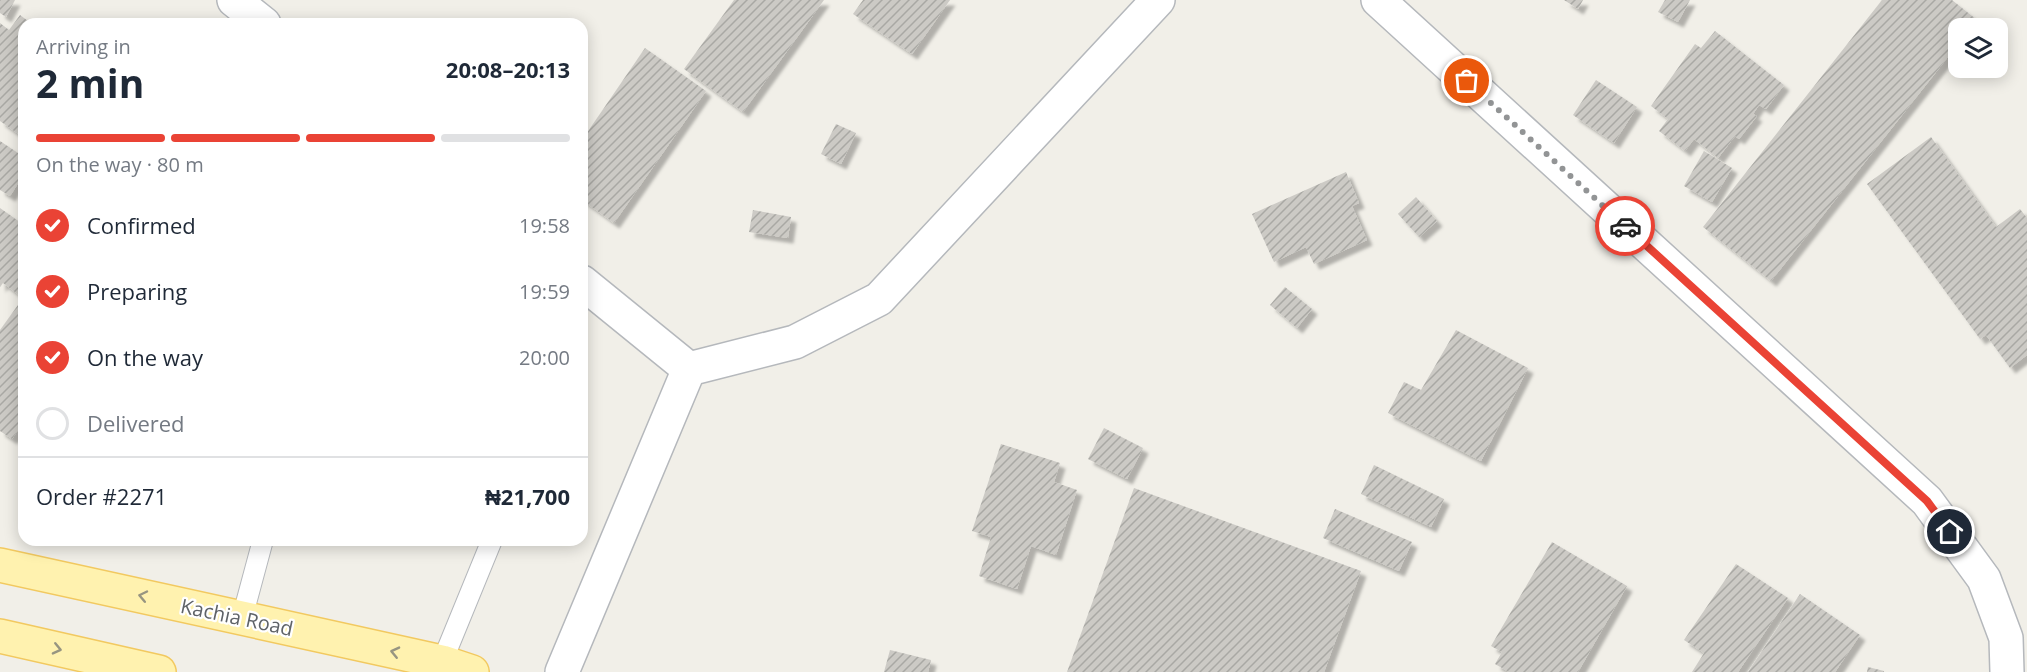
<!DOCTYPE html>
<html lang="en">
<head>
<meta charset="utf-8">
<style>
	:root { --surface:#fff; --page:#f6f6f7; --text:#1f2937; --muted:#747a83; --line:#e0e1e3; --accent:#ea4335 }
	body { margin:0; font-family:"Open Sans",sans-serif; background:var(--page); color:var(--text); height:100vh; display:flex; flex-direction:column; font-size:22px; white-space:nowrap }
	* { box-sizing:border-box; margin:0 }
	p { font-size:20px; color:var(--muted) }
	.icon { flex:none; width:33px; height:33px; fill:none; stroke:currentColor; stroke-width:2; stroke-linecap:round; stroke-linejoin:round }
	.map { position:relative; flex:1; overflow:hidden }
	.drawer { position:absolute; left:18px; top:18px; width:570px; height:528px; display:flex; flex-direction:column; background:var(--surface); border-radius:18px; box-shadow:0 3px 15px #0003 }
	.drawer>* { flex:none }
	.controls { position:absolute; left:1948px; top:18px; display:grid; gap:12px }
	.controls a { display:grid; place-items:center; width:60px; height:60px; border-radius:12px; background:var(--surface); box-shadow:0 3px 15px #0003; font-size:30px }
	.pin { position:absolute; display:grid; place-items:center; width:51px; height:51px; color:#fff; margin:-26px; border:3px solid #fff; border-radius:50%; box-shadow:0 2px 6px #0007 }
	.courier { position:absolute; display:grid; place-items:center; width:60px; height:60px; margin:-30px; border:4px solid #ea4335; border-radius:50%; background:#fff; color:#222; box-shadow:0 2px 8px #0007 }
	.headline em { font-style:normal; font-weight:700 }
	.headline div { display:flex; flex-direction:column-reverse }
	.headline { display:flex; align-items:center; justify-content:space-between; height:102px; padding:0 18px }
	h1 { font-size:39px; font-weight:700; line-height:45px }
	.bar { display:grid; grid-template-columns:repeat(4,1fr); gap:9px 6px; align-content:center; height:72px; padding:0 18px }
	.bar i { height:8px; border-radius:4px; background:var(--line) }
	.bar .current { background:var(--accent) }
	.bar p { grid-column:span 4 }
	.line { display:flex; align-items:center; gap:15px; padding:0 18px; border-top:2px solid var(--line) }
	.line div { flex:1 }
	ol { padding:0 18px; list-style:none }
	li { display:flex; align-items:center; gap:18px; height:66px }
	li p { margin-inline-start:auto }
	li .icon { padding:6px; border-radius:50%; background:var(--accent); color:#fff; stroke-width:4 }
	li:last-child { color:var(--muted) }
	li i { width:33px; height:33px; border:3px solid var(--line); border-radius:50% }
	.map>svg:first-child { display:block }
</style>
</head>
<body>
<div class="map">
<svg width="2027" height="672" viewBox="0 0 2027 672">
	<defs>
		<pattern id="building-hatch" width="6" height="6" patternUnits="userSpaceOnUse" patternTransform="scale(1.5)"><rect width="6" height="6" fill="#cccac5"/><path d="M-1 1l2-2M0 6l6-6M5 7l2-2" fill="none" stroke="#a9a8a4"/></pattern>
		<filter id="shadow"><feDropShadow dx="5.5" dy="5.5" stdDeviation="1.5" flood-color="#0004"/></filter>
	</defs>
	<rect width="100%" height="100%" fill="#f1efe8"/>
	<!-- building -->
	<g fill="url(#building-hatch)" filter="url(#shadow)">
		<polygon points="0,0 15,0 6,17 0,13"/>
		<polygon points="734,0 824,0 743,112 684,69"/>
		<polygon points="863,0 950,0 912,54 853,14"/>
		<polygon points="1564,0 1583,0 1578,9"/>
		<polygon points="1665,0 1690,0 1678,22 1658,12"/>
		<polygon points="1882,0 1952,0 1977,20 1970,28 1959,28 1959,43 1771,281 1703,227"/>
		<polygon points="20,15 32,24 24,24 24,138 0,121 0,23 9,30"/>
		<polygon points="1715,31 1784,85 1766,109 1759,105 1753,114 1757,116 1739,139 1735,136 1718,158 1694,139 1685,151 1659,131 1668,119 1651,106 1695,44 1701,48"/>
		<polygon points="645,48 706,91 614,223 582,200 582,140"/>
		<polygon points="1596,80 1637,107 1614,143 1573,115"/>
		<polygon points="836,124 856,133 841,164 821,154"/>
		<polygon points="1931,137 1996,227 2020,209 2027,218 2027,355 2010,368 1986,335 1980,339 1867,184"/>
		<polygon points="0,141 24,157 24,174 10,196 0,190"/>
		<polygon points="1704,151 1732,168 1712,202 1684,186"/>
		<polygon points="1346,172 1359,203 1352,206 1367,240 1314,264 1306,247 1274,262 1252,214"/>
		<polygon points="1416,197 1437,221 1419,237 1398,214"/>
		<polygon points="0,208 24,225 24,421 12,439 0,431 0,330 23,298 3,283 0,287"/>
		<polygon points="753,210 791,217 788,238 749,232"/>
		<polygon points="1285,287 1312,309 1297,328 1270,305"/>
		<polygon points="1456,330 1528,368 1481,461 1388,413 1404,382 1421,390"/>
		<polygon points="1104,428 1143,448 1127,479 1088,459"/>
		<polygon points="1001,444 1060,463 1054,482 1077,490 1056,555 1031,546 1017,589 979,576 991,537 972,531"/>
		<polygon points="1374,465 1444,499 1431,527 1361,494"/>
		<polygon points="1134,488 1361,571 1324,672 1067,672"/>
		<polygon points="1335,509 1412,542 1399,571 1323,538"/>
		<polygon points="1552,542 1627,586 1578,672 1509,672 1495,664 1502,652 1491,646"/>
		<polygon points="1736,564 1788,598 1738,672 1692,672 1704,653 1684,640"/>
		<polygon points="1800,594 1860,635 1835,672 1748,672"/>
		<polygon points="890,650 931,660 928,672 884,672"/>
		<polygon points="1868,667 1884,671 1884,672 1867,672"/>
	</g>
	<g fill="none" stroke-linecap="round" stroke-linejoin="round">
		<defs>
			<g id="service">
				<polyline points="242,618 263,540"/>
				<polyline points="442,662 492,540"/>
			</g>
			<g id="minor">
				<polyline points="234,0 264,24"/>
				<polyline points="1378,0 1927,501 1984,579 2006,638 2007,672"/>
				<polyline points="582,282 689,369"/>
				<polyline points="562,672 689,369 795,342 879,299 1158,0"/>
			</g>
			<g id="primary">
				<polyline points="0,565 442,662 472,672"/>
				<polyline points="0,636 159,672"/>
			</g>
		</defs>
		<!-- service casing -->
		<use href="#service" stroke="#b5b8bc" stroke-width="22"/>
		<!-- minor casing -->
		<use href="#minor" stroke="#b5b8bc" stroke-width="36"/>
		<!-- primary casing -->
		<use href="#primary" stroke="#f2c960" stroke-width="36"/>
		<!-- service -->
		<use href="#service" stroke="#fff" stroke-width="20"/>
		<!-- minor -->
		<use href="#minor" stroke="#fff" stroke-width="33"/>
		<!-- primary -->
		<use href="#primary" stroke="#fff2af" stroke-width="33"/>
	</g>
	<!-- one-way arrows -->
	<defs><path id="oneway-chevron" d="M-2-3.5L2.5 0L-2 3.5" fill="none" stroke-width="1.6" stroke-linecap="round" stroke-linejoin="round" transform="scale(1.5)"/></defs>
	<g stroke="#979581">
		<use href="#oneway-chevron" transform="translate(143 596) rotate(-168)"/>
		<use href="#oneway-chevron" transform="translate(57 649) rotate(13)"/>
		<use href="#oneway-chevron" transform="translate(395 652) rotate(-167)"/>
	</g>
	<g fill="none" stroke-linecap="round" stroke-linejoin="round">
		<!-- done -->
		<polyline stroke="#929495" stroke-width="6" stroke-dasharray="0 10.8" points="1467,81 1625,226"/>
		<!-- route -->
		<polyline stroke="#ea4335" stroke-width="8" points="1625,226 1927,501 1950,532"/>
	</g>
	<g text-anchor="middle" dominant-baseline="central" stroke-width="4.5" stroke-linejoin="round" paint-order="stroke">
		<!-- street labels -->
		<g font-size="20" fill="#5f6368" stroke="#fff">
			<text transform="translate(237 617) rotate(12)">Kachia Road</text>
		</g>
	</g>
</svg>
<div class="controls">
<a><svg class="icon" aria-label="layers" viewBox="0 0 24 24"><path d="M12 4l9 5-9 5-9-5zM3 14l9 5 9-5"/></svg></a>
</div>
<div class="pin" style="left:1467px;top:81px;background:#ea580c"><svg class="icon" aria-label="bag" viewBox="0 0 24 24"><path d="M5 8h14l-1 12H6zM9 8a3 3 0 0 1 6 0"/></svg></div>
<div class="pin" style="left:1950px;top:532px;background:#1f2937"><svg class="icon" aria-label="home" viewBox="0 0 24 24"><path d="M3 11l9-7 9 7M6 9v11h12V9"/></svg></div>
<div class="courier" style="left:1625px;top:226px"><svg class="icon" aria-label="car" viewBox="0 0 24 24"><path d="M5 17H2v-5l4-1 3-4h7l3 4 3 1v5h-3M9 17h6M6 11h13"/><circle cx="7" cy="17" r="2"/><circle cx="17" cy="17" r="2"/></svg></div>
<section class="drawer">
<div class="headline"><div><h1>2 min</h1><p>Arriving in</p></div><em>20:08–20:13</em></div>
<div class="bar"><i class="current"></i><i class="current"></i><i class="current"></i><i></i><p>On the way · 80 m</p></div>
<ol>
<li><svg class="icon" aria-label="check" viewBox="0 0 24 24"><path d="M5 12l5 5 9-10"/></svg>Confirmed<p>19:58</p></li>
<li><svg class="icon" aria-label="check" viewBox="0 0 24 24"><path d="M5 12l5 5 9-10"/></svg>Preparing<p>19:59</p></li>
<li><svg class="icon" aria-label="check" viewBox="0 0 24 24"><path d="M5 12l5 5 9-10"/></svg>On the way<p>20:00</p></li>
<li><i></i>Delivered</li>
</ol>
<div class="line" style="height:78px"><div>Order #2271</div><b>₦21,700</b></div>
</section>
</div>
</body>
</html>
